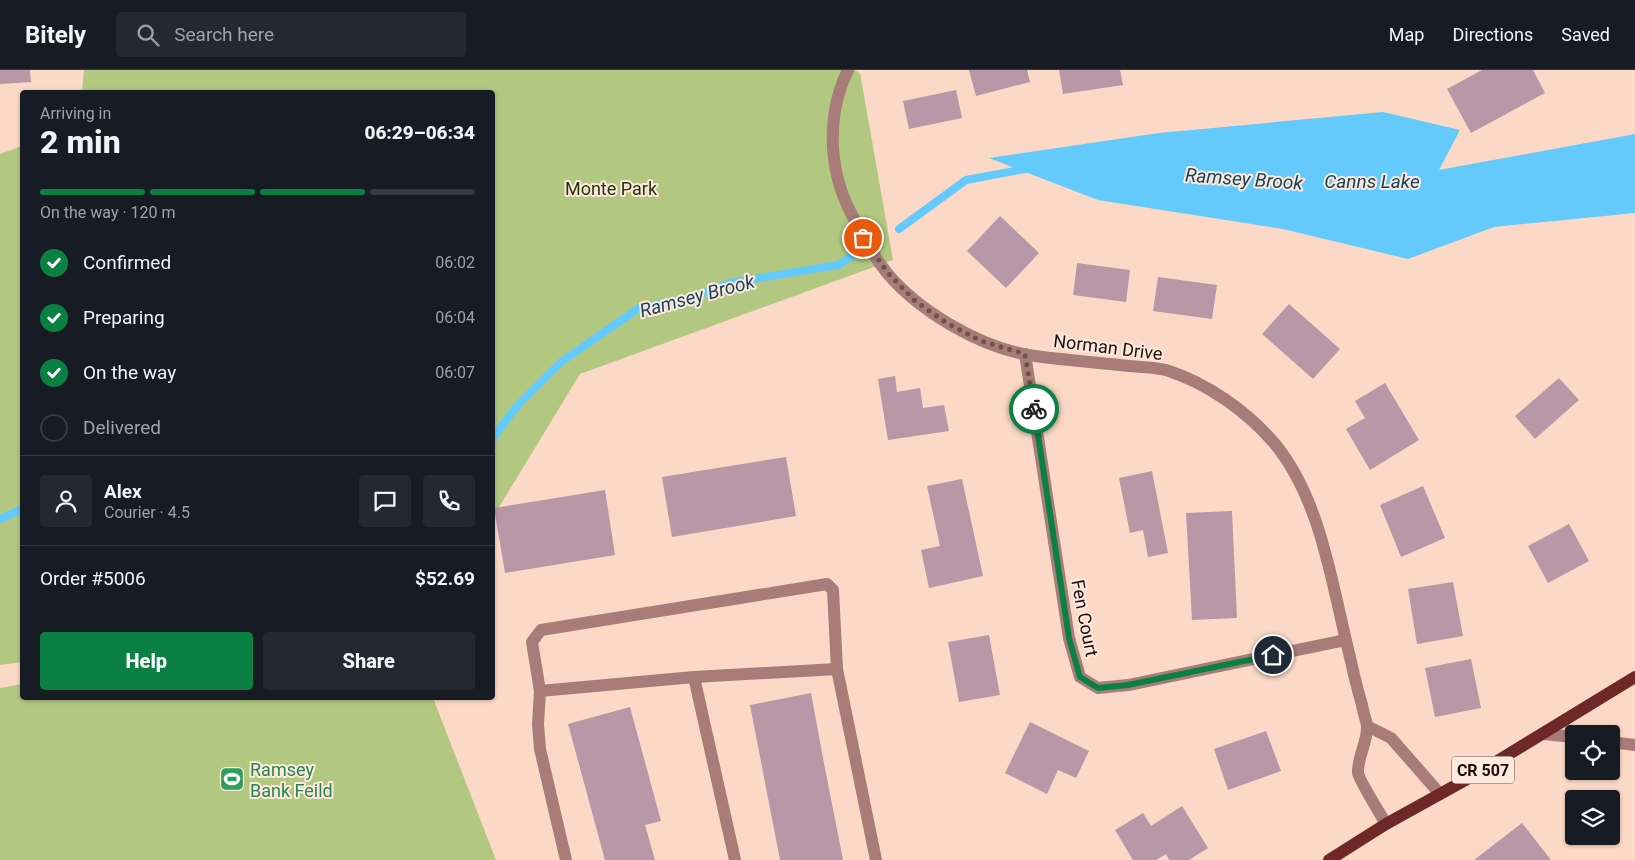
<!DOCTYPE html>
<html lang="en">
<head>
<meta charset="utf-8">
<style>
	:root { --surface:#171b24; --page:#242831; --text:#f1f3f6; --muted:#9ea1a6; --line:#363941; --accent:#0b8043 }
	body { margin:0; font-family:Roboto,sans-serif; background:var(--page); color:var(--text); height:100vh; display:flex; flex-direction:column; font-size:19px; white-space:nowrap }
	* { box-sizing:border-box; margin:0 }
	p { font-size:16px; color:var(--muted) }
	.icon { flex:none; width:28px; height:28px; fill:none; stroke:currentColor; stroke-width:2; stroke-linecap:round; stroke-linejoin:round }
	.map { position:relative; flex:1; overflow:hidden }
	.drawer { position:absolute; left:20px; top:20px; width:475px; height:610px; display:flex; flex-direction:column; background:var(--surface); border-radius:5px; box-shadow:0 1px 4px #0004 }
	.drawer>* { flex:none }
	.buttons { position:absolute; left:1565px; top:655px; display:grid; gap:10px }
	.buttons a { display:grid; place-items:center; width:55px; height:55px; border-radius:5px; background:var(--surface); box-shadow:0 1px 4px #0004; font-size:25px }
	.pin { position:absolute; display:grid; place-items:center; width:42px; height:42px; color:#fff; margin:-21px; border:2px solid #fff; border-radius:50%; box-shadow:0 1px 5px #0007 }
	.courier { position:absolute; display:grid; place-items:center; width:50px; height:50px; margin:-25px; border:4px solid #0b8043; border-radius:50%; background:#fff; color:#222; box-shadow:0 1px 6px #0007 }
	.overview em { font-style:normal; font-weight:800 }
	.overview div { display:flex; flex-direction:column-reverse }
	.overview { display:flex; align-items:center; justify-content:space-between; height:85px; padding:0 20px }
	h1 { font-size:32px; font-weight:800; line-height:38px }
	.bar { display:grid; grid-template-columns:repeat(4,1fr); gap:8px 5px; align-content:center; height:60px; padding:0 20px }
	.bar i { height:6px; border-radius:4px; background:var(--line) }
	.bar .active { background:var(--accent) }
	.bar p { grid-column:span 4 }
	.line { display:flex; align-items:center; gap:12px; padding:0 20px; border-top:1px solid var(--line) }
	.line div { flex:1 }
	.round { display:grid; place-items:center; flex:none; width:52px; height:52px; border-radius:5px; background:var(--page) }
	ol { padding:0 20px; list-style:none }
	li { display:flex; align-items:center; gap:15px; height:55px }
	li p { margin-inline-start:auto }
	li .icon { padding:5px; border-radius:50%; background:var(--accent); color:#fff; stroke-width:4 }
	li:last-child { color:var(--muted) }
	li i { width:28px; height:28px; border:2px solid var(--line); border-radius:50% }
	.primary-button { display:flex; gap:10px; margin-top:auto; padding:10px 20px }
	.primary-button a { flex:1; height:58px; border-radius:5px; background:var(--accent); color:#fff; font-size:20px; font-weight:800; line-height:58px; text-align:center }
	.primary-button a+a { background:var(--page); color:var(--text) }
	header { display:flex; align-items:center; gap:30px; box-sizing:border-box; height:70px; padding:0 25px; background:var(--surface); border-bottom:1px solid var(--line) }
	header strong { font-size:24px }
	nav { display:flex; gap:28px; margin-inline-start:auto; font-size:18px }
	.search { width:350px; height:45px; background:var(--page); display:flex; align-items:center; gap:12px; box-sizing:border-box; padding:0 18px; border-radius:5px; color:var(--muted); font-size:19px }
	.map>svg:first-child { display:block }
</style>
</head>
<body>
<header>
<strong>Bitely</strong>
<div class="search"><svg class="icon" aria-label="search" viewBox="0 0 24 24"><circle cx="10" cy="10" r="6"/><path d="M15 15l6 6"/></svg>Search here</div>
<nav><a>Map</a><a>Directions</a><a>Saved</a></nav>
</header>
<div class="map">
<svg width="1635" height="790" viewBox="0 0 1635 790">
	<rect width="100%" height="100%" fill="#fbd9c6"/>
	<!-- green -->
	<g fill="#b2c880">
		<polygon points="84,0 854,0 860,3 893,190 580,304 493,447 492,22 82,22"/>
		<polygon points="22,76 22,592 0,595 0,84"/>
		<polygon points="22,614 22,628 433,628 496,790 0,790 0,618"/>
	</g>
	<!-- water -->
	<polygon fill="#64cafc" points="1383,42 1460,60 1439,100 1635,64 1635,143 1494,157 1408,189 1283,159 1098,130 989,88 1159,63"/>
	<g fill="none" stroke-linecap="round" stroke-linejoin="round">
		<!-- stream -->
		<g stroke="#64cafc" stroke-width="8">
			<polyline points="899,159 966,110 1030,98"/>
			<polyline points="492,369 517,336 561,292 639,238 695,227 729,213 838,195 857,183"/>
			<polyline points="0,449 22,439"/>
		</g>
	</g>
	<!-- building -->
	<g fill="#b897a7">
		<polygon points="0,0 30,0 31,12 0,14"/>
		<polygon points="969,0 1027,0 1030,12 976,26"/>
		<polygon points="1059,0 1120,0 1123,15 1063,24"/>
		<polygon points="1482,0 1533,0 1545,23 1471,63 1447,19"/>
		<polygon points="956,20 962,48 909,59 903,31"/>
		<polygon points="1000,146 1039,183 1006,218 967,181"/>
		<polygon points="1077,193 1130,200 1126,232 1073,225"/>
		<polygon points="1158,207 1217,215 1212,249 1153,241"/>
		<polygon points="1289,234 1340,279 1313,309 1262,264"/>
		<polygon points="895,306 897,322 920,318 923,338 944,335 949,361 888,370 878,309"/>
		<polygon points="1559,308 1579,330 1535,369 1515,346"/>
		<polygon points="1385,313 1419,370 1370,400 1346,359 1365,348 1355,331"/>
		<polygon points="786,387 796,446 672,467 662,407"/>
		<polygon points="1152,401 1168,483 1148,487 1143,460 1130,463 1119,408"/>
		<polygon points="962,409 983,506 929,518 921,480 940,476 927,416"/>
		<polygon points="1423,416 1445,468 1401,487 1380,435"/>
		<polygon points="605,420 615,485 505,503 494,438"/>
		<polygon points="1232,441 1237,548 1192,550 1186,443"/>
		<polygon points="1569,454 1589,491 1548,513 1528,476"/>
		<polygon points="1453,512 1463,566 1417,574 1408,519"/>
		<polygon points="989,565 1000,625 959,632 948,572"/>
		<polygon points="1471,589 1481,638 1435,647 1425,598"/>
		<polygon points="811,623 823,688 843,790 780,790 750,635"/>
		<polygon points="630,637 661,751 645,755 655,790 605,790 568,654"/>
		<polygon points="1030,652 1089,681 1076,708 1058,700 1047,724 1005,703"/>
		<polygon points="1266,661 1281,701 1228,720 1214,679"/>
		<polygon points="1182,736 1208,778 1189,790 1169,790 1166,784 1156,790 1133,790 1115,760 1143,743 1151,756"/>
		<polygon points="1522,753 1551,790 1474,790"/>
	</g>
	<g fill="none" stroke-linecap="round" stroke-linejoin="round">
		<!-- lane -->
		<g stroke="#a77c79" stroke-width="12">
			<polyline points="694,607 735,790"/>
			<polyline points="540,621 694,607 837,599 876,790"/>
			<polyline points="566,790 540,679 538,654 540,621 532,572 541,560 827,514 833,520 837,599"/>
		</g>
		<!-- street -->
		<g stroke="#a77c79" stroke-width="12">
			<path d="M848,0c-21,43 -20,96 1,139 11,23 22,44 38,64 32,38 91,73 141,82 33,5 67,7 101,11 12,1 25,1 37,4 41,13 81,41 109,74 46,56 57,141 74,209 4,18 8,35 13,52 1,7 4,14 5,21 1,15 -10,32 -9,47 1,7 23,42 28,51"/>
			<polyline points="1025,284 1069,568 1080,607 1098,618 1128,615 1345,570"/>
			<polyline points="1367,656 1391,668 1440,724"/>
			<polyline points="1543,664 1574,667"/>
			<polyline points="1611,672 1635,675"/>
		</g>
		<!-- primary -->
		<polyline stroke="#6e2827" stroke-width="12" points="1329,790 1386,754 1478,703 1635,607"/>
	</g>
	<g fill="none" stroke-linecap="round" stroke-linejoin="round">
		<!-- done -->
		<polyline stroke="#69564b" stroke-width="5" stroke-dasharray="0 9" points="863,168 888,203 915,231 947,253 981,271 1025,284 1034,339"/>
		<!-- route -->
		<polyline stroke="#0b8043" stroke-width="6" points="1034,339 1069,568 1080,607 1098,618 1128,615 1273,585"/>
	</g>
	<!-- icons -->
	<defs>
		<symbol id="stadium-square" viewBox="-11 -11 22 22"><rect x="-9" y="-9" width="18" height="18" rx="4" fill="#2e9e5b" stroke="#fee9de"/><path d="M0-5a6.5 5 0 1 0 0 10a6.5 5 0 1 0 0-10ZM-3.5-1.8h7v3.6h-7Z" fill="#fff"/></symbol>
	</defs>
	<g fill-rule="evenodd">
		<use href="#stadium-square" x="218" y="695" width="28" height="28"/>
	</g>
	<g text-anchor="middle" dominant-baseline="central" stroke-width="4" stroke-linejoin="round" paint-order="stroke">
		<!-- shield labels -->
		<rect fill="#fee9de" stroke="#5f5049" stroke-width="1" x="1452" y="686.5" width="62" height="27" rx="4"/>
		<g font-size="16" font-weight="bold" fill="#1b0f09">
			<text x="1483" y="700">CR 507</text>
		</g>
		<!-- park labels -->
		<g font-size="18" fill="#28320d" stroke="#fee9de">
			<text x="611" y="118">Monte Park</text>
		</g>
		<!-- street labels -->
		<g font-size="18" fill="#1b0f09" stroke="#fee9de">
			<text transform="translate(1108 277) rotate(7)">Norman Drive</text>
			<text transform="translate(1085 548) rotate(79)">Fen Court</text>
		</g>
		<!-- leisure labels -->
		<g font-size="18" fill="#27864d" stroke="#fee9de" text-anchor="start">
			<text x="250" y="699">Ramsey<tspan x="250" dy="21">Bank Feild</tspan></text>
		</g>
		<!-- water labels -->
		<g font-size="19" font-style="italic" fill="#184459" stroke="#fee9de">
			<text transform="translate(1244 109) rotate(4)">Ramsey Brook</text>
			<text x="1372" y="111">Canns Lake</text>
			<text transform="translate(697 226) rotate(-15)">Ramsey Brook</text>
		</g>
	</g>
</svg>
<div class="buttons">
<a><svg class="icon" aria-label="locate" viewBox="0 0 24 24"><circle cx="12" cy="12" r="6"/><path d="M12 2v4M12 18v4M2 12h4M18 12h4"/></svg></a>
<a><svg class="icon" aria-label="layers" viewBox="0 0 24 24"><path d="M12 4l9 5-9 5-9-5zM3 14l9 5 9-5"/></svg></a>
</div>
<div class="pin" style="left:863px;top:168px;background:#ea580c"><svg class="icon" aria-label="bag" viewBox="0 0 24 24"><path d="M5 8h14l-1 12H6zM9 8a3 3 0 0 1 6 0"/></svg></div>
<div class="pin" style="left:1273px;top:585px;background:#1f2937"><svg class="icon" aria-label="home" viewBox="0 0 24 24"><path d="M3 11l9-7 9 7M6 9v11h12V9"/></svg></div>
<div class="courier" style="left:1034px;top:339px"><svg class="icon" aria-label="bike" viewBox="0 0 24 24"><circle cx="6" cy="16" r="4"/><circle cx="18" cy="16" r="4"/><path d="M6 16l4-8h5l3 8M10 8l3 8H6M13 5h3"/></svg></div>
<section class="drawer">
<div class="overview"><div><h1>2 min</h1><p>Arriving in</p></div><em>06:29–06:34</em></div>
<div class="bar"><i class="active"></i><i class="active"></i><i class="active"></i><i></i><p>On the way · 120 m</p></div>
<ol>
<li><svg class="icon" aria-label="check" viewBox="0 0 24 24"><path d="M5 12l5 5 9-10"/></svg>Confirmed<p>06:02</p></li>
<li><svg class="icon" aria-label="check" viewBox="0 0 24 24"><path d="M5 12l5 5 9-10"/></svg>Preparing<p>06:04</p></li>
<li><svg class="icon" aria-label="check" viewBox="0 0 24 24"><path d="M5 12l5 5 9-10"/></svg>On the way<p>06:07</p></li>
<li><i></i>Delivered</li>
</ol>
<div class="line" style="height:90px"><a class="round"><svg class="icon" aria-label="person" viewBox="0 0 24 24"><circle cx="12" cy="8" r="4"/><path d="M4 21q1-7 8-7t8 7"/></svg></a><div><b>Alex</b><p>Courier · 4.5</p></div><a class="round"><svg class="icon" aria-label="chat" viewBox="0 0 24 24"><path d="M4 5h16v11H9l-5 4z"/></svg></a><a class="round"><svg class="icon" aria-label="phone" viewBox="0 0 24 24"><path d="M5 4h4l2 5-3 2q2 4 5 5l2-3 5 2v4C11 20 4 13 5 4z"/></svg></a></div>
<div class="line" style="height:65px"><div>Order #5006</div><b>$52.69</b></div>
<div class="primary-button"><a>Help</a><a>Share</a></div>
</section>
</div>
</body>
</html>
